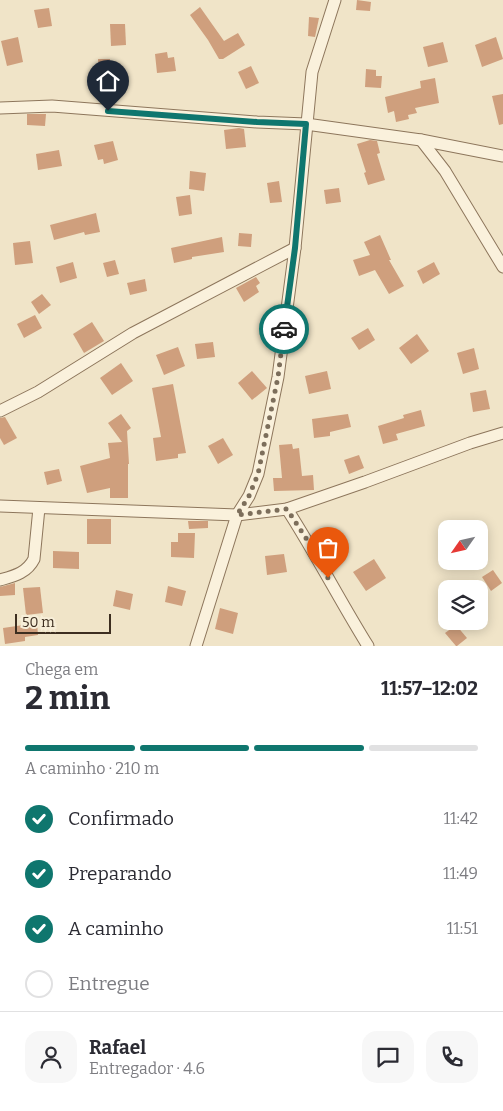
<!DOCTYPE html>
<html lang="pt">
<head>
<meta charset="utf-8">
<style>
	:root { --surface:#fff; --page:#f7f7f7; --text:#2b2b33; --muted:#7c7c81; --line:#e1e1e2; --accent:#0f766e }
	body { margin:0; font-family:Bitter,serif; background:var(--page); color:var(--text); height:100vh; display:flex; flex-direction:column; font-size:19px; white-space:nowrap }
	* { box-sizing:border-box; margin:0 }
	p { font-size:16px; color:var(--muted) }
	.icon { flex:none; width:28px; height:28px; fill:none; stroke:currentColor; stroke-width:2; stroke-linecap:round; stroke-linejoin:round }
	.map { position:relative; height:646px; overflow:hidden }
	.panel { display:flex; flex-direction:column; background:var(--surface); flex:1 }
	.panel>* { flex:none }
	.needle { width:32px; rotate:236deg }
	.fabs { position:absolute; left:438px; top:520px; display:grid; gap:10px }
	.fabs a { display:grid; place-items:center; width:50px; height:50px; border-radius:10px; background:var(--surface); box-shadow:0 2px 12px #0003; font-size:25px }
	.scale { position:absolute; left:15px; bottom:12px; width:96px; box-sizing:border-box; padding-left:5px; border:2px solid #3d2e20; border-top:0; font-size:14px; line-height:18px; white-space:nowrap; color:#3d2e20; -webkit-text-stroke:4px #f7eed8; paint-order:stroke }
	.pin { position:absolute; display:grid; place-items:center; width:42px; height:42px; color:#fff; margin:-51px -21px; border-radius:50% 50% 50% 0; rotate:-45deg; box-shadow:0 0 5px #0007 }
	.pin .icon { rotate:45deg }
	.courier { position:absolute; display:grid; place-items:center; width:50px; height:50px; margin:-25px; border:4px solid #0f766e; border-radius:50%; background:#fff; color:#222; box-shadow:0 1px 6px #0007 }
	.summary em { font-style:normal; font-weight:700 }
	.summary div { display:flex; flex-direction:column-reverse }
	.summary { display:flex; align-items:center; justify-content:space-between; height:85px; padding:0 25px }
	h1 { font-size:32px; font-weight:700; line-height:38px }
	.bar { display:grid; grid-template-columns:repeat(4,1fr); gap:8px 5px; align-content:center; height:60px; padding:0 25px }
	.bar i { height:6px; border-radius:4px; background:var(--line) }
	.bar .selected { background:var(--accent) }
	.bar p { grid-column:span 4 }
	.line { display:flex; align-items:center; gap:12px; padding:0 25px; border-top:1px solid var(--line) }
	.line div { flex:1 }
	.round { display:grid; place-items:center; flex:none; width:52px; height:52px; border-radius:15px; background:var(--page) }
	ol { padding:0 25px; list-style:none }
	li { display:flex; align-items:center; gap:15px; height:55px }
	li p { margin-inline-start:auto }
	li .icon { padding:5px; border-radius:50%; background:var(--accent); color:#fff; stroke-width:4 }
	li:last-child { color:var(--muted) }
	li i { width:28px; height:28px; border:2px solid var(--line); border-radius:50% }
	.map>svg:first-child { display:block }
</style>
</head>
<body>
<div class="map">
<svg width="503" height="646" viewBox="0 0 503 646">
	<rect width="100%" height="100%" fill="#f0e4c8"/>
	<!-- building -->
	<g fill="#cf9f7d">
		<polygon points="357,0 371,2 370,11 356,10"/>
		<polygon points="200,7 224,41 238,33 245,45 223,59 219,59 208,40 190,15"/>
		<polygon points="49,8 52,26 38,28 34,10"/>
		<polygon points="309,17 319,18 315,37 308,36"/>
		<polygon points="110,24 125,24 126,45 111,46"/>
		<polygon points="18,37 23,62 7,66 1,41"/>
		<polygon points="496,37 503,59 482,67 475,45"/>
		<polygon points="443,42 448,62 428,67 423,47"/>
		<polygon points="167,52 168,58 174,57 176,71 157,73 155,54"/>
		<polygon points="98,59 110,59 111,74 99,74"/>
		<polygon points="251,66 259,83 246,89 238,72"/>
		<polygon points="366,69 376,70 376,76 382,76 381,88 365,87"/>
		<polygon points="435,78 439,103 415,108 417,113 408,115 409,119 396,122 394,111 388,113 385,97 421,88 420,81"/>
		<polygon points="503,94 503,124 499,125 492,96"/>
		<polygon points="27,114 46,114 45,126 27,125"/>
		<polygon points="239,128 244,129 246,147 226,149 224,130"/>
		<polygon points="370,140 377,141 380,153 377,154 385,180 368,185 364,173 366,172 357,144"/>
		<polygon points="113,141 118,160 104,164 103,159 98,160 94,145"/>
		<polygon points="59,150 62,166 38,170 36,154"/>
		<polygon points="190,171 206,173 204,191 189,189"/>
		<polygon points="279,181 282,202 270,203 267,183"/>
		<polygon points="339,188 341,202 326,204 324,190"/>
		<polygon points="190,195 192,214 179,216 176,197"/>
		<polygon points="96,213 100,232 85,235 84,232 54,240 50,225"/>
		<polygon points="239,233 252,234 251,247 238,246"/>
		<polygon points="380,235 391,260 389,260 404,286 389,294 375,270 359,276 353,260 370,255 364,242"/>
		<polygon points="222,237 224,252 192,257 192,259 174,263 171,248"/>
		<polygon points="30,241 33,263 15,265 13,243"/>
		<polygon points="115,260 119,274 107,277 103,263"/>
		<polygon points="73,262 77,278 60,283 56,267"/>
		<polygon points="434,262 440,274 423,284 417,271"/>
		<polygon points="256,277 260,283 256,286 259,292 244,302 236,288"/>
		<polygon points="145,279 147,291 130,295 127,283"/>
		<polygon points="42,294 51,305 39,314 31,302"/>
		<polygon points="35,315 42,328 24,338 17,324"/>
		<polygon points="92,322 104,341 84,353 73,334"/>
		<polygon points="368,328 375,340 359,350 351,338"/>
		<polygon points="417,334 429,351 411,364 399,348"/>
		<polygon points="213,342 215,357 197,359 195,344"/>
		<polygon points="178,347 185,366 164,375 156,355"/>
		<polygon points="474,348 479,369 463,374 457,353"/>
		<polygon points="121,363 133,381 112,395 100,378"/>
		<polygon points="252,371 267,388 252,400 238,383"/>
		<polygon points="327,371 331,389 309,394 305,376"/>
		<polygon points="173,384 186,453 178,454 178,458 156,461 153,438 161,437 152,388"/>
		<polygon points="486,390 490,409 473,412 470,393"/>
		<polygon points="421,410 425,426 396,434 398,440 383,444 378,426 404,418 403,415"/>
		<polygon points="121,414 131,428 127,431 129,464 128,464 128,498 110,498 110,488 87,493 80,466 110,458 108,443 122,442 108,423"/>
		<polygon points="348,414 351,427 330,432 330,436 314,438 312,419"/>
		<polygon points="5,417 17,438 4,445 0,438 0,418"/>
		<polygon points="223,438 233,455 218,464 208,446"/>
		<polygon points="292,444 293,449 299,448 302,476 313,475 314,490 274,491 273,478 282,478 279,445"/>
		<polygon points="359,455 364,468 349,474 344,460"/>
		<polygon points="59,469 62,481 47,485 44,472"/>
		<rect x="87" y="519" width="24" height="25"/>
		<polygon points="188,521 208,521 208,528 189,529"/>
		<polygon points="178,533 195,533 194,558 171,557 171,542 178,542"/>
		<polygon points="53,551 79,552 79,569 53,568"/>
		<polygon points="284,554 287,572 267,575 265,556"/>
		<polygon points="374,559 386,578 366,591 353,572"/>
		<polygon points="493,570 502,583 491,591 482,577"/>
		<polygon points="15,583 15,595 0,596 0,587"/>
		<polygon points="168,586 186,591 182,606 165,602"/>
		<polygon points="40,587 43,613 26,615 23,588"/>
		<polygon points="116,590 133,594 130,610 113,606"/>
		<polygon points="220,608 238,613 233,634 215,629"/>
		<polygon points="37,623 38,635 25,637 25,641 5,644 3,628"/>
		<polygon points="456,625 467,638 457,646 456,646 445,633"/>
	</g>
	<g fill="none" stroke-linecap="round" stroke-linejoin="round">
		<defs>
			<g id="street">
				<polyline points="0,108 52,106 257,122 306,124 421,140 503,156"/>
				<polyline points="421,140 445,171 503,267"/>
				<polyline points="0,411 38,392 133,333 295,248"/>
				<polyline points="0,506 237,515 287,509 365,482 470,443 503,433"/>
				<path d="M287,509c29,45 53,92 81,137"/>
				<path d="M0,580c14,-4 27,-7 34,-21l5,-51"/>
				<polyline points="196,646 237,515 249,496 258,474 278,377 295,248 312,72 335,0"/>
			</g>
		</defs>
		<!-- street casing -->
		<use href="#street" stroke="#8d765c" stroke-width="13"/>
		<!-- street -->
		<use href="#street" stroke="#faf1dc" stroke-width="11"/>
	</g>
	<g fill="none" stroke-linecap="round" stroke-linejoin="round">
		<!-- done -->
		<polyline stroke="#7c6e5b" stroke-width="5" stroke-dasharray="0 9" points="284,329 278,377 258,474 249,496 237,515 287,509 311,546 328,578"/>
		<!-- route -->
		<polyline stroke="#0f766e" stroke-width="6" points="108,111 257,122 306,124 295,248 284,329"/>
	</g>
</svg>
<div class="fabs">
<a><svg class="needle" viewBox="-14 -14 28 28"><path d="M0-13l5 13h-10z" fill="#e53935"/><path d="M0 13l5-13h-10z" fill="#7c7c81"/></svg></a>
<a><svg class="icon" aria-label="layers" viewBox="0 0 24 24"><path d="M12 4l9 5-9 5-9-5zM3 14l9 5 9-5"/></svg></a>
</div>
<div class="scale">50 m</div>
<div class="pin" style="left:328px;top:578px;background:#ea580c"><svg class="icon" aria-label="bag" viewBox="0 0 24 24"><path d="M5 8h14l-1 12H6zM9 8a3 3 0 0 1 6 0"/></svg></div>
<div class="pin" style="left:108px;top:111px;background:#1f2937"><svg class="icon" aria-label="home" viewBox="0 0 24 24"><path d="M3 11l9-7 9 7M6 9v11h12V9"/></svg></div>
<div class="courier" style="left:284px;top:329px"><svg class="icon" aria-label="car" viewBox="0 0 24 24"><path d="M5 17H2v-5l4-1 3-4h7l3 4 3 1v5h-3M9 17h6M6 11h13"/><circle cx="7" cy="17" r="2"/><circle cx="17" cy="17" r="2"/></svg></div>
</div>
<section class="panel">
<div class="summary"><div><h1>2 min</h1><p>Chega em</p></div><em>11:57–12:02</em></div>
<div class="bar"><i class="selected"></i><i class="selected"></i><i class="selected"></i><i></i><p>A caminho · 210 m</p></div>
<ol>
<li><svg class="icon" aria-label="check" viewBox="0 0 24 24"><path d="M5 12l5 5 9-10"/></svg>Confirmado<p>11:42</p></li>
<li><svg class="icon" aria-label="check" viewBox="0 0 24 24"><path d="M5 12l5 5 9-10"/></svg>Preparando<p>11:49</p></li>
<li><svg class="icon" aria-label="check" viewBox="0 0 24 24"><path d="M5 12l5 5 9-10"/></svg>A caminho<p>11:51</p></li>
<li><i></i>Entregue</li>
</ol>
<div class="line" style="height:90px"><a class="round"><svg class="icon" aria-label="person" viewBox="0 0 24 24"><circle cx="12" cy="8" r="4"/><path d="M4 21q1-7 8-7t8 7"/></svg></a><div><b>Rafael</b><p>Entregador · 4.6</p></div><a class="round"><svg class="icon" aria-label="chat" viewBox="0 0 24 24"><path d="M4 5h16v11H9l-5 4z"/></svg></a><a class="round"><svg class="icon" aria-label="phone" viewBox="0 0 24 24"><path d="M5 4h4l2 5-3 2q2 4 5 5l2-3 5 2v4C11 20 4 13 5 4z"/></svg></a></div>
</section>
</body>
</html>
